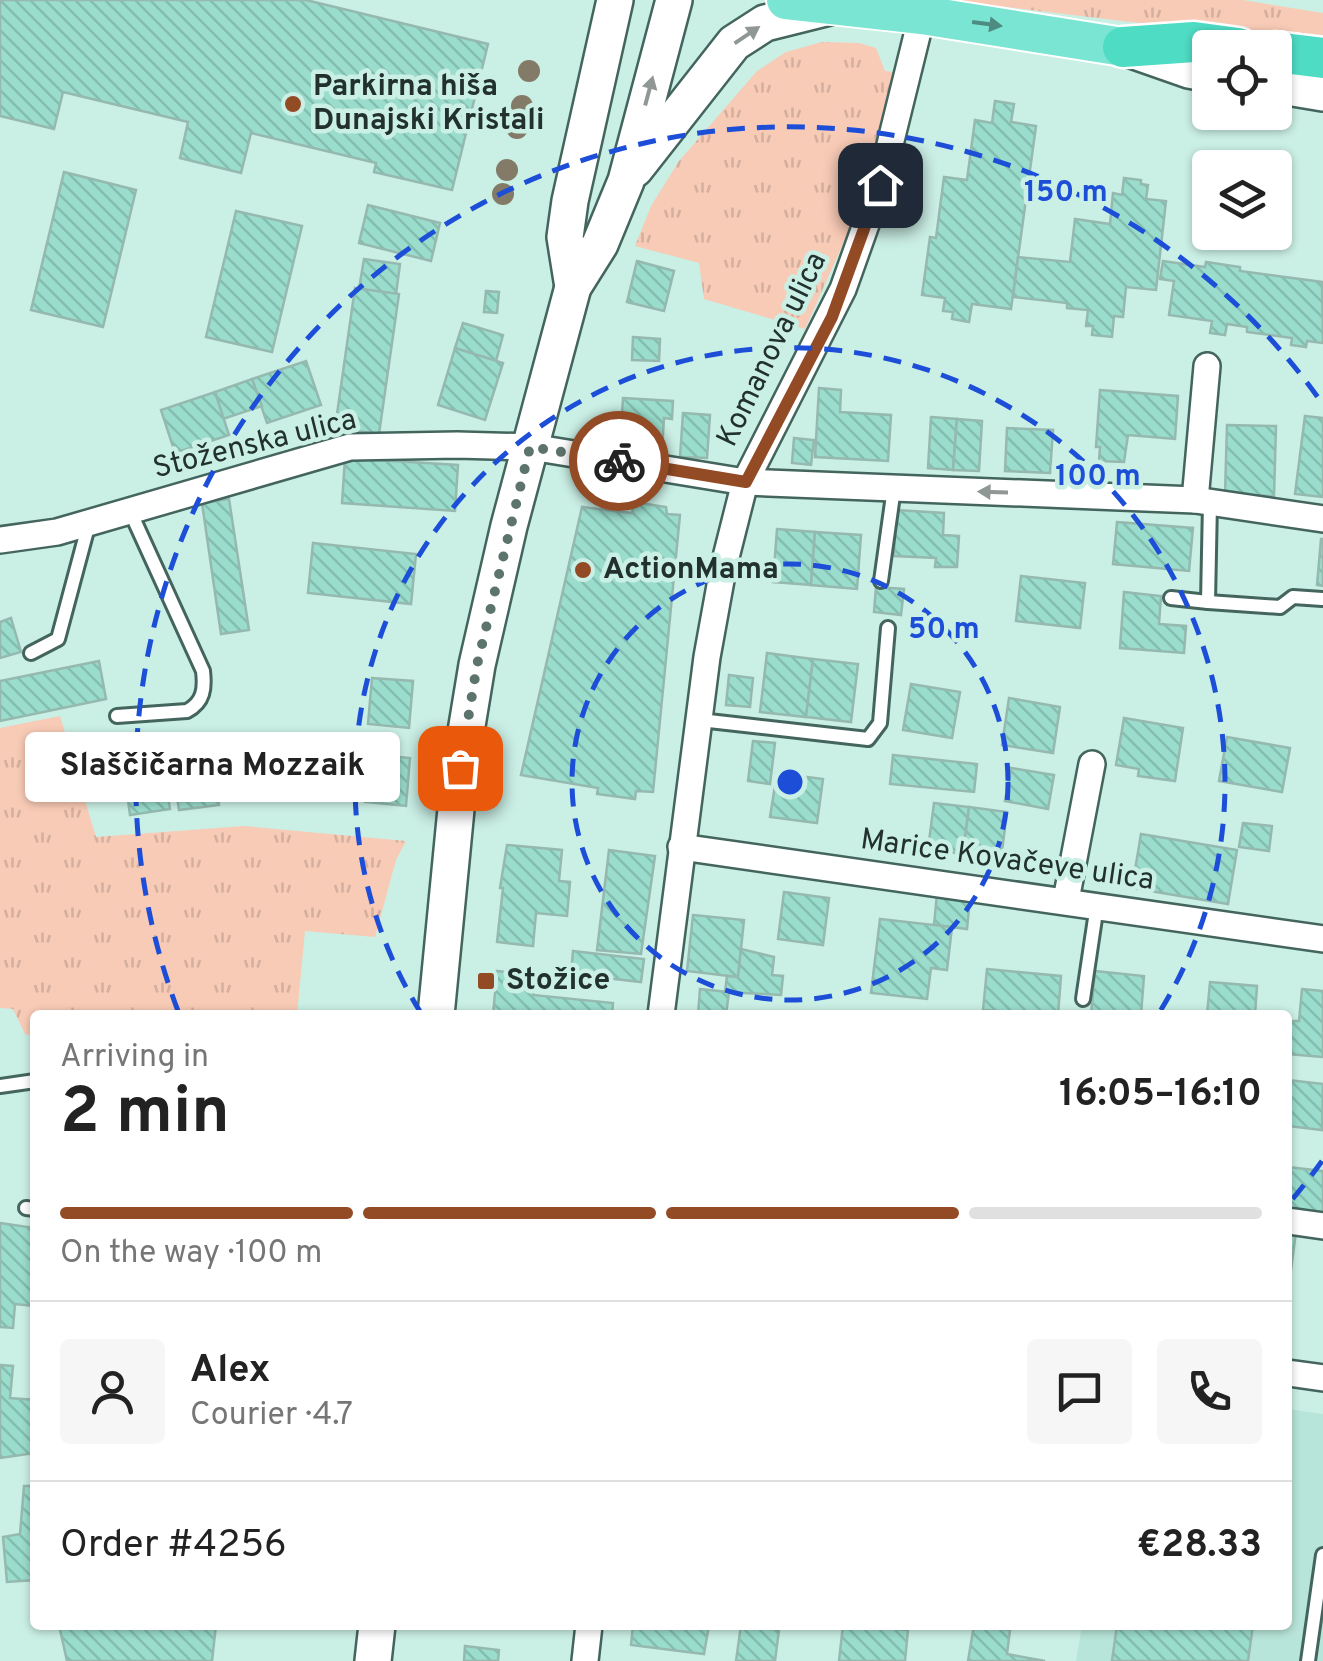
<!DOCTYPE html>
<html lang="en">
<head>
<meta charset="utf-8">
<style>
	:root { --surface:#fff; --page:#f6f6f6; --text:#222; --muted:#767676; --line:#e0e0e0; --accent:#924b25 }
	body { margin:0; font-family:Overpass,sans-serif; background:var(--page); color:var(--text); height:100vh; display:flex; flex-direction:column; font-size:38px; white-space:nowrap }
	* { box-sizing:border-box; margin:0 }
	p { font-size:32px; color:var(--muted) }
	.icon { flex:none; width:55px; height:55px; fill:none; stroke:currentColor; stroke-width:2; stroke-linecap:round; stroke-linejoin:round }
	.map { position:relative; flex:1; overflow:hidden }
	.side { position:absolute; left:30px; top:1010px; width:1262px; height:620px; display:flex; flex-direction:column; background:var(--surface); border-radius:10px; box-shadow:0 2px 8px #0004 }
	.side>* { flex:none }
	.controls { position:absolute; left:1192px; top:30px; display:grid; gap:20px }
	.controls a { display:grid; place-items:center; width:100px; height:100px; border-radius:10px; background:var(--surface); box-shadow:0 2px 8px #0004; font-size:50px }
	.pin { position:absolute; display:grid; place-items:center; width:85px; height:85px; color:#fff; margin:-42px; border-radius:20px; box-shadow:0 5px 15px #0006 }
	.courier { position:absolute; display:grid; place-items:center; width:100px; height:100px; margin:-50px; border:8px solid #924b25; border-radius:50%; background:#fff; color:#222; box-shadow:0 2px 12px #0007 }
	.bubble { position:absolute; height:70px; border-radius:10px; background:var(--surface); box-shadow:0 2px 8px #0004; font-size:32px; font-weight:700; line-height:70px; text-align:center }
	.head em { font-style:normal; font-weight:700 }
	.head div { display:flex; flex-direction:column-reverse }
	.head { display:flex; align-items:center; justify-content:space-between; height:170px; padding:0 30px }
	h1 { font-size:65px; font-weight:700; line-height:75px }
	.bar { display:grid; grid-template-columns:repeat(4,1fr); gap:15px 10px; align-content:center; height:120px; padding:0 30px }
	.bar i { height:12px; border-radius:8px; background:var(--line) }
	.bar .current { background:var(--accent) }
	.bar p { grid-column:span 4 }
	.line { display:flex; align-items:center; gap:25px; padding:0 30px; border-top:2px solid var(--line) }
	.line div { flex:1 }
	.round { display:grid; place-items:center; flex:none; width:105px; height:105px; border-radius:10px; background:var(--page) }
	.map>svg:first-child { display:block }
</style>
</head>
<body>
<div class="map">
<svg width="1323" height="1661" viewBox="0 0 1323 1661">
	<defs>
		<pattern id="grass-tufts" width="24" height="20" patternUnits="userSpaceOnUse" patternTransform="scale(2.5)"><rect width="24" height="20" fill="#f8cbb6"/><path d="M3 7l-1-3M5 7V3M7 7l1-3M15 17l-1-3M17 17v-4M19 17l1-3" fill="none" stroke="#d4af9d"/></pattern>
		<pattern id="building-back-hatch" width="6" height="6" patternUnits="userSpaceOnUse" patternTransform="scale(2.5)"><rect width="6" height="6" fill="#9addcc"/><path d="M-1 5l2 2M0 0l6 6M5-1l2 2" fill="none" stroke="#84beb0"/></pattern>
	</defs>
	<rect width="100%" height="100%" fill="#caefe5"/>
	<!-- built -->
	<polygon fill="#b8e5d9" points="1288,1409 1323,1414 1323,1661 1076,1661 1082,1625 1288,1625"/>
	<!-- grass -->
	<g fill="url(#grass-tufts)">
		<polygon points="947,0 1243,0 1323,13 1323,45"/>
		<polygon points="822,42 859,43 876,48 885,71 893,72 863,199 805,329 704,299 699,263 635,246 651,206 679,161 757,71 786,52"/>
		<polygon points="60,716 96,837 244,826 406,841 396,860 375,937 305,931 297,1015 35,1015 35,1037 25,1034 13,1009 0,1008 0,728"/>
	</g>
	<!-- building -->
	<g fill="url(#building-back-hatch)" stroke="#95b9af" stroke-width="2.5">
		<polygon points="0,0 306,0 488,44 452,190 374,172 376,163 251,133 241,173 180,158 188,122 63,92 54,129 0,116"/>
		<polygon points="995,101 1014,104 1011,122 1036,126 1011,309 972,304 969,322 952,319 953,312 943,311 945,298 922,295 930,237 936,238 944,177 967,180 975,120 992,123"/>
		<polygon points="64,172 136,190 103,327 31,310"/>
		<polygon points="1124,178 1141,180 1141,184 1148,185 1146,199 1166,201 1156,290 1126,287 1123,317 1114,316 1112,337 1092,335 1093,326 1086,326 1088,310 1067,308 1067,303 1013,297 1018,257 1070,262 1075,219 1110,224 1113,193 1122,195"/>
		<polygon points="368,205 440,223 431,261 359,243"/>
		<polygon points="236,211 302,226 272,352 206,337"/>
		<polygon points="364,259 400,264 396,294 359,289"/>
		<polygon points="637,261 674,271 664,311 627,302"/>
		<polygon points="1163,261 1205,267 1206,262 1240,267 1240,271 1322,282 1323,343 1307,341 1306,347 1291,345 1292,338 1247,332 1247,327 1227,324 1225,335 1210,333 1212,321 1169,315 1174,281 1160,279"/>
		<polygon points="355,288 399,294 379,434 335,428"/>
		<polygon points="486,291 499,292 497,313 484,312"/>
		<polygon points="463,323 503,335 496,361 455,348"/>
		<polygon points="633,337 660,339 659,361 632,360"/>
		<polygon points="455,348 503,363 485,420 438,405"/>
		<polygon points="306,361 321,405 267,423 252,379"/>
		<polygon points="252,379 262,406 223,419 215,392"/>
		<polygon points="819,388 841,390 840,412 891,415 888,461 815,457"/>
		<polygon points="1100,390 1178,396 1175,439 1128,435 1124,462 1099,461 1100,447 1096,447"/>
		<polygon points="215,392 229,435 175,453 161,410"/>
		<polygon points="623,398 673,401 672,419 664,418 662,450 620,447"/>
		<polygon points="683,413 710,415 707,458 680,457"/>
		<polygon points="1305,416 1323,418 1323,497 1295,494"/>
		<polygon points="931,417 957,419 953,470 928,468"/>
		<polygon points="957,419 982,421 979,471 953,470"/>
		<polygon points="1227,425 1276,426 1274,496 1225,494"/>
		<polygon points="1007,428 1053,430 1050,473 1005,471"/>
		<polygon points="794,438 814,440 811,465 792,463"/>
		<polygon points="345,458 458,465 455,511 342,503"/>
		<polygon points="229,499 249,630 221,634 202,503"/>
		<polygon points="634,502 666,507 667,514 680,515 653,792 636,791 635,799 597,794 598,788 521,775 582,507 632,513"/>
		<polygon points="896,510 944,513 943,535 959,536 957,567 935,567 936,558 894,556"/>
		<polygon points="1117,522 1193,528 1189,571 1113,564"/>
		<polygon points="777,529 815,532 811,585 773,582"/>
		<polygon points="815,532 861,535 857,589 811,585"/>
		<polygon points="1321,539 1323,539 1323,586 1317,585"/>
		<polygon points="313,543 416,554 411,604 308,593"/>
		<polygon points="1021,576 1085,583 1080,628 1016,621"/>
		<polygon points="876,587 904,589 901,615 874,612"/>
		<polygon points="1124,592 1161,596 1159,624 1186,626 1184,653 1120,648"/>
		<polygon points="11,618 21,652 0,658 0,622"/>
		<polygon points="767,653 813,659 806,717 760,712"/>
		<polygon points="813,659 858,664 851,722 806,717"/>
		<polygon points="99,661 106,699 0,721 0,681"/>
		<polygon points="729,675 753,678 750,707 726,705"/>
		<polygon points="372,678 413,681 409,728 368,724"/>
		<polygon points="911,684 960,692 952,738 903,730"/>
		<polygon points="1009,698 1060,707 1053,753 1002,745"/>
		<polygon points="1124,718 1183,728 1175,781 1138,776 1139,769 1116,765"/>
		<polygon points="114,735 117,767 79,771 76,738"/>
		<polygon points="1227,737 1290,748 1282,792 1219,781"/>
		<polygon points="753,741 775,743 770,784 748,781"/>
		<polygon points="369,754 410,758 406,806 365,802"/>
		<polygon points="893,755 977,764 974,792 890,784"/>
		<polygon points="213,765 219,805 179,810 173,771"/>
		<polygon points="1011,768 1054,775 1048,809 1005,801"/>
		<polygon points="164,771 170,809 130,815 125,777"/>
		<polygon points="777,773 823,779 817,823 770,817"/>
		<polygon points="934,803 969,807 963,854 928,849"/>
		<polygon points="969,807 1007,812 1001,859 963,854"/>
		<polygon points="1243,823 1272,826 1269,851 1239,847"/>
		<polygon points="1141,834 1237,850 1228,904 1132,888"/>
		<polygon points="507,845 562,850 559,881 570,882 567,916 536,913 533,946 497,942 503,888 500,888"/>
		<polygon points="609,850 655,856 641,954 597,950"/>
		<polygon points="784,892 829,898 823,945 778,939"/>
		<polygon points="937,894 970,898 967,929 934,925"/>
		<polygon points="693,915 744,920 738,977 687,971"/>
		<polygon points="880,919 952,927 947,970 931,968 927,999 871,993"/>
		<polygon points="741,949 774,957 772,975 783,976 781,995 725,992 727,976 738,977"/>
		<polygon points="573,951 644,959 641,982 571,974"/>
		<polygon points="987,969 1061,976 1058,1015 983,1010"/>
		<polygon points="497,971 535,975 533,995 613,1003 612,1015 493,1015"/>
		<polygon points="1095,971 1144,976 1141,1015 1091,1015"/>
		<polygon points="1210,982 1257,986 1255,1015 1207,1015"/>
		<polygon points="700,989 729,992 726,1015 698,1015"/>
		<polygon points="1302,989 1323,991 1323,1057 1288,1054 1288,1021 1299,1021"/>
		<polygon points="1288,1080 1323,1084 1322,1130 1288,1126"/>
		<polygon points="1288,1167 1323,1171 1323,1215 1288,1211"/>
		<polygon points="0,1223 35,1228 35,1306 15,1304 13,1328 0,1327"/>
		<polygon points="1288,1231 1296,1232 1289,1285 1288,1285"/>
		<polygon points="0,1365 13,1366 10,1398 35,1400 35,1453 0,1458"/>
		<polygon points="24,1486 35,1486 35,1580 7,1582 3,1537 20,1534"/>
		<polygon points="59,1625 216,1625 212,1661 67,1661"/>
		<polygon points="633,1625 709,1625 704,1654 631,1645"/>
		<polygon points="741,1625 779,1630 775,1661 736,1661"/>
		<polygon points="843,1625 908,1630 905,1661 839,1661"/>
		<polygon points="974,1625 1010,1630 1007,1654 1045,1661 968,1661"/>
		<polygon points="1117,1625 1253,1625 1248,1661 1112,1661"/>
		<polygon points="465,1646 499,1650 498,1661 464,1661"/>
	</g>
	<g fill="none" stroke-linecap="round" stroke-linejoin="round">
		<defs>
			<g id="service">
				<polyline points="881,581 894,488"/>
				<polyline points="1171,598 1208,602 1210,503"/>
				<polyline points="1208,602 1280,607 1293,597 1322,599"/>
				<polyline points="31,653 58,639 89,523"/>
				<path d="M117,716l70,-5c17,-9 18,-23 16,-40l-73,-160"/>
				<polyline points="700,720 868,739 880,723 888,628"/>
				<polyline points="1083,999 1097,905"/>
				<polyline points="0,1086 35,1081"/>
				<polyline points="26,1208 35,1209"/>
				<polyline points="1308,1661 1323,1555"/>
			</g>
			<g id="minor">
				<polyline points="1195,500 1207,366"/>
				<polyline points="0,540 57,532 350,447 457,445 531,447 745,482 1195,500 1323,519"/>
				<polyline points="681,847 1323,939"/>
				<polyline points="1066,900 1092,764"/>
				<polyline points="661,1015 707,657 723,569 745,482 843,289 880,185 922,15"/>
				<polyline points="1288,1221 1323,1226"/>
				<polyline points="1288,1373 1323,1378"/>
				<polyline points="585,1661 589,1625"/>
			</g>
			<g id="secondary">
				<polyline points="1129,49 1189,70 1210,74"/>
				<polyline points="1275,85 1323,93"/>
				<polyline points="635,169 734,43 765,23 829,7"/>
				<polyline points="573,287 565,237 570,201 615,0"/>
				<polyline points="436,1015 460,768 477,665 509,526 573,287 600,244 626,181 674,0"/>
				<polyline points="373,1661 377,1625"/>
			</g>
			<polyline id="primary" points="786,0 922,15 1123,47"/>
			<g id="trunk">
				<polyline points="1123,47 1194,42 1238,48"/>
				<polyline points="1275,52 1323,58"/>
			</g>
		</defs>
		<!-- service casing -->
		<use href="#service" stroke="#44655d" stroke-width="18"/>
		<!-- minor casing -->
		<use href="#minor" stroke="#44655d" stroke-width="30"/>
		<!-- secondary casing -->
		<use href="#secondary" stroke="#44655d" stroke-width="40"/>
		<!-- primary casing -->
		<use href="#primary" stroke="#fff" stroke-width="42"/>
		<!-- trunk casing -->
		<use href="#trunk" stroke="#fff" stroke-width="45"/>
		<!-- service -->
		<use href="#service" stroke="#fff" stroke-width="12"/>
		<!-- minor -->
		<use href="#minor" stroke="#fff" stroke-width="25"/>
		<!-- secondary -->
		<use href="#secondary" stroke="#fff" stroke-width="35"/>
		<!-- primary -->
		<use href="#primary" stroke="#7ae5d3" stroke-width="38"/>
		<!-- trunk -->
		<use href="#trunk" stroke="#4edcc4" stroke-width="40"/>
	</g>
	<!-- trees -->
	<g fill="#837a67">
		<circle cx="529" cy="71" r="11"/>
		<circle cx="522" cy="106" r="11"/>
		<circle cx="517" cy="128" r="11"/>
		<circle cx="507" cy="170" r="11"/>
		<circle cx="503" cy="194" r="11"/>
	</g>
	<!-- one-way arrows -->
	<defs><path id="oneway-solid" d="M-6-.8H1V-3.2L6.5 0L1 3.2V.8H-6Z" transform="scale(2.5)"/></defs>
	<use fill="#4e8b80" href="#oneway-solid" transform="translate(987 24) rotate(8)"/>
	<g fill="#909896">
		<use href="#oneway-solid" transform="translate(747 35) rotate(-34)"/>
		<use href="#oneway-solid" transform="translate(649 91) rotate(-75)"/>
		<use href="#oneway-solid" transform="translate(993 492) rotate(-178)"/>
	</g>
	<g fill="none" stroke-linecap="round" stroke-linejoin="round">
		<!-- done -->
		<polyline stroke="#5d746d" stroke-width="10" stroke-dasharray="0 18" points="460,768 477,665 530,447 619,461"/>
		<!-- route -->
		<polyline stroke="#924b25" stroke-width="12" points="619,461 746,482 832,317 880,185"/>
	</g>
	<!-- distance rings -->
	<g fill="none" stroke="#1d4ed8" stroke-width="5" stroke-dasharray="18 12">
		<circle cx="790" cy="782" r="218"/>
		<path d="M421 1013A435 435 0 1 1 1159 1013"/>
		<path d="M1322 1161A653 653 0 0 1 1290 1202M178 1011A653 653 0 0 1 1322 403"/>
	</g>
	<!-- markers -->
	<g fill="#924b25" stroke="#caefe5" stroke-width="4">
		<circle cx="293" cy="104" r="10"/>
		<circle cx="583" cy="570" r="10"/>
		<rect x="476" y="971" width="20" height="20" rx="5"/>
	</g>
	<g text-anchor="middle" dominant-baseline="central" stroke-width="9" stroke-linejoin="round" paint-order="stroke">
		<!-- poi labels -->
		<g font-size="30" font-weight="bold" fill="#22312d" stroke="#caefe5" text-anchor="start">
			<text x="313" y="87">Parkirna hiša<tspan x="313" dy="34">Dunajski Kristali</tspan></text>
			<text x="603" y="570">ActionMama</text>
			<text x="506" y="981">Stožice</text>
		</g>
		<!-- street labels -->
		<g font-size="30" fill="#22312d" stroke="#caefe5">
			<text transform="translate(773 350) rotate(-64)">Komanova ulica</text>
			<text transform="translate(255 445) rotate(-14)">Stoženska ulica</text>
			<text transform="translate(1007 861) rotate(8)">Marice Kovačeve ulica</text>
		</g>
	</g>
	<circle cx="790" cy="782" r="15" fill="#1d4ed8" stroke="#caefe5" stroke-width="5"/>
	<g font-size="30" text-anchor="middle" font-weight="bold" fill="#1d4ed8" stroke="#caefe5" stroke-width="9" stroke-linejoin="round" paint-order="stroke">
		<text x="1066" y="201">150 m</text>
		<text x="1098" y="485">100 m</text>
		<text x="944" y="638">50 m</text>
	</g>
</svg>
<div class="controls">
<a><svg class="icon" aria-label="locate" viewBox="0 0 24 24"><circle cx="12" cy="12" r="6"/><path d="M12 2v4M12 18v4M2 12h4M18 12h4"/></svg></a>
<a><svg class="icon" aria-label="layers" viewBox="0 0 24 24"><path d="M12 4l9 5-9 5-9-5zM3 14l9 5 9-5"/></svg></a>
</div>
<div class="pin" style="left:460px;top:768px;background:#ea580c"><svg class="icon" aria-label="bag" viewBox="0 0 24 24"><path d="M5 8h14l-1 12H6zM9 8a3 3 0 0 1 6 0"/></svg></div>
<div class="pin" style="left:880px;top:185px;background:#1f2937"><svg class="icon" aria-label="home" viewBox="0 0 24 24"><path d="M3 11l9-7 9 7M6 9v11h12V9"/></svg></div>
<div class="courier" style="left:619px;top:461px"><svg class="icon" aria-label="bike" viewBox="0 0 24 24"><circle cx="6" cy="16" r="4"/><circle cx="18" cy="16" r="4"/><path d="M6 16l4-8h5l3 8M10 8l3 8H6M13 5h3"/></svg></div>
<div class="bubble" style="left:25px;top:732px;width:375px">Slaščičarna Mozzaik</div>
<section class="side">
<div class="head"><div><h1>2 min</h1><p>Arriving in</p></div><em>16:05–16:10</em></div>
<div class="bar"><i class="current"></i><i class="current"></i><i class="current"></i><i></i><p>On the way · 100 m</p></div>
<div class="line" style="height:180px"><a class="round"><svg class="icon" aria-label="person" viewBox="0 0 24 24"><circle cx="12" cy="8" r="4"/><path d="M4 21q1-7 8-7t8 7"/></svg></a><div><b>Alex</b><p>Courier · 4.7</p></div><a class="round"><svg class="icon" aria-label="chat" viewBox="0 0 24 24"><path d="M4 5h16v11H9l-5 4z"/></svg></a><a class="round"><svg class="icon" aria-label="phone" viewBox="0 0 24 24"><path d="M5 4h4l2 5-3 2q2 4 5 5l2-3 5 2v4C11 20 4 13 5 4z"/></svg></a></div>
<div class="line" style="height:130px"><div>Order #4256</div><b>€28.33</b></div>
</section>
</div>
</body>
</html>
